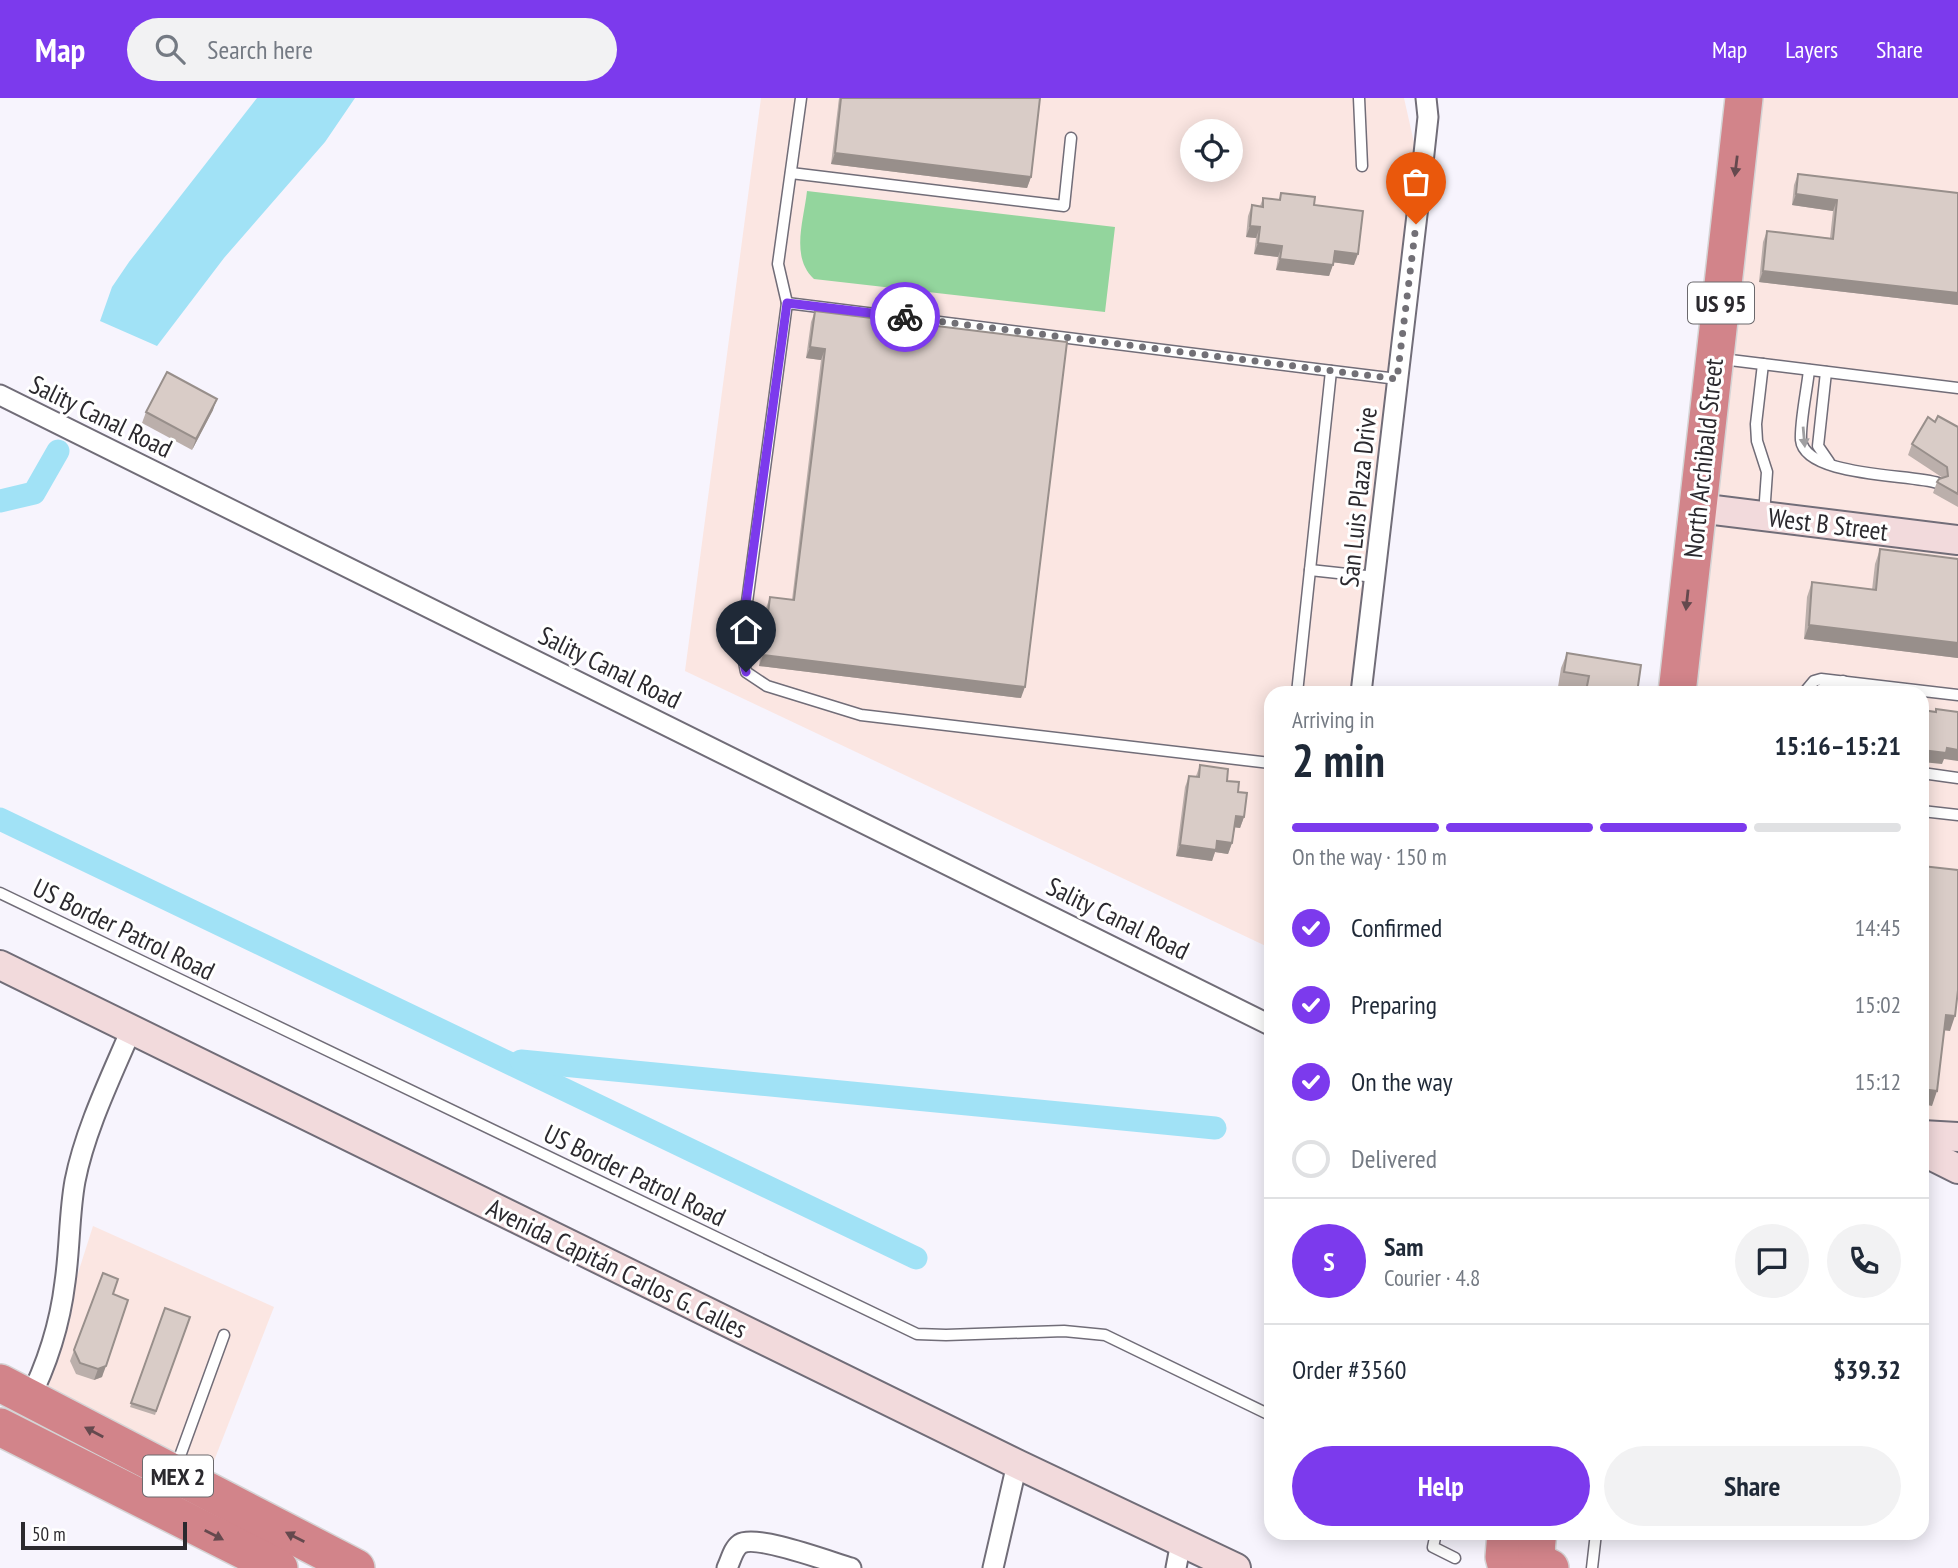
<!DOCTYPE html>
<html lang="en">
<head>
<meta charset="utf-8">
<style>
	:root { --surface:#fff; --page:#f2f2f3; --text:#1f2937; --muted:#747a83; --line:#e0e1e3; --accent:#7c3aed }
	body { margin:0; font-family:"PT Sans Narrow",sans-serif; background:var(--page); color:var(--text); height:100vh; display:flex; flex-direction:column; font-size:26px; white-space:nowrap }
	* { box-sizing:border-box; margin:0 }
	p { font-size:23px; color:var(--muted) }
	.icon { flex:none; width:38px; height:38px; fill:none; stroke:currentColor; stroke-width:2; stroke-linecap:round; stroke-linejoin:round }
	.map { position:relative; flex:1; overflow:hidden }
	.details { position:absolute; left:1264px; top:588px; width:665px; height:854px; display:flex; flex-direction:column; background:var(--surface); border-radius:21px; box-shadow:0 4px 18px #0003 }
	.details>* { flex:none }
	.controls { position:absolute; left:1180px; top:21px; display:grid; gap:14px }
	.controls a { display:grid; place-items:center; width:63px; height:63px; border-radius:50%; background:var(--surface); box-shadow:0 4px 18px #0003; font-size:35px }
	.scale { position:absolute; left:21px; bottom:18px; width:166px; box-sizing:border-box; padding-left:7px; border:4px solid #2b292e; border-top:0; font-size:19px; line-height:24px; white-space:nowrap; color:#2b292e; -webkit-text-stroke:5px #fff; paint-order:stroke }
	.pin { position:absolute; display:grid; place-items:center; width:60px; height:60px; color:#fff; margin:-72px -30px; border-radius:50% 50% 50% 0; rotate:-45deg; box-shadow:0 0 7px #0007 }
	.pin .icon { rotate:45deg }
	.courier { position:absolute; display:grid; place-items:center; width:70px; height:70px; margin:-35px; border:5px solid #7c3aed; border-radius:50%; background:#fff; color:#222; box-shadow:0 2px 9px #0007 }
	.headline em { font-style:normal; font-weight:600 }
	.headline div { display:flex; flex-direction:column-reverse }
	.headline { display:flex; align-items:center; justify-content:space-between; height:119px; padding:0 28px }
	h1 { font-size:46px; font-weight:600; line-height:52px }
	.bar { display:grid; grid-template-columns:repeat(4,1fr); gap:10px 7px; align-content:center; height:84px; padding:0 28px }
	.bar i { height:9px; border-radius:5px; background:var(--line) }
	.bar .selected { background:var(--accent) }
	.bar p { grid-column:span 4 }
	.line { display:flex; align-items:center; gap:18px; padding:0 28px; border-top:2px solid var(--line) }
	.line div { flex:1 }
	.round { display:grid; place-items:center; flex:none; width:74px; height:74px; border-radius:37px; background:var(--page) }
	ol { padding:0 28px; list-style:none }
	li { display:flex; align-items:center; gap:21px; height:77px }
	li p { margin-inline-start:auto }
	li .icon { padding:7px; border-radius:50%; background:var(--accent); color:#fff; stroke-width:4 }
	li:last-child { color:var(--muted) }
	li i { width:38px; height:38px; border:4px solid var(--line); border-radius:50% }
	.action { display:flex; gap:14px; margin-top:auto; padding:14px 28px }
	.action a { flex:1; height:80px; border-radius:42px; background:var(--accent); color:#fff; font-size:28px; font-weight:600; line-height:80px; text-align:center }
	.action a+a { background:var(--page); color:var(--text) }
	header { display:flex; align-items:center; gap:42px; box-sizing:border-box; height:98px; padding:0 35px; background:var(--accent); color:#fff }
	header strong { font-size:33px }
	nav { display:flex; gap:38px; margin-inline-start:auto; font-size:24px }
	.search { width:490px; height:63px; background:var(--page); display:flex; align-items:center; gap:18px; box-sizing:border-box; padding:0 24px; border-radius:38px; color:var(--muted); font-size:26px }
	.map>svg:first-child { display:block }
</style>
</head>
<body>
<header>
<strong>Map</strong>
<div class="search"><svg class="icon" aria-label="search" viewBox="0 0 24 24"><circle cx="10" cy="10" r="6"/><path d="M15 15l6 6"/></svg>Search here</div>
<nav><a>Map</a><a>Layers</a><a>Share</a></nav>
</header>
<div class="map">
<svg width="1958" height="1470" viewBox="0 0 1958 1470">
	<rect width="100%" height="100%" fill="#f7f4fd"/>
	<!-- commercial -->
	<g fill="#fbe6e2" fill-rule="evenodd">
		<path d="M761,0h643l13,58 -56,537h-91v255l-585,-277zM1192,33h38v39h-38z"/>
		<polygon points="1740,0 1958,0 1958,1058 1922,1054 1922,595 1675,595"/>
		<polygon points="93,1128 274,1209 203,1391 37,1304"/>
	</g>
	<!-- green -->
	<path fill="#93d59d" d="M807,93l308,36 -10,85 -291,-33c-24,-22 -10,-59 -7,-88z"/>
	<!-- water -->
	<polygon fill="#a1e2f6" points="257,0 355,0 325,44 224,160 157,248 100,223 112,189 129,164"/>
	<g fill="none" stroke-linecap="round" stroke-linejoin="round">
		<!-- canal -->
		<g stroke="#a1e2f6" stroke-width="23">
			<polyline points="0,403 34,395 58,353"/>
			<polyline points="0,721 916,1160"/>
			<polyline points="521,963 1215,1030"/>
		</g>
		<defs>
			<g id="lane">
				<polyline points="1359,0 1362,68"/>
				<polyline points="791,75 1064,108 1071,40"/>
				<polyline points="787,205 778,166 801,0"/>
				<polyline points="1722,261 1958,290"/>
				<polyline points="1763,266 1756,326 1757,343 1767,374 1764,417"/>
				<path d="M1809,272c-2,20 -9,51 -8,70 4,37 110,34 137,43"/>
				<polyline points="1826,274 1818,348 1829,364"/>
				<polyline points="1310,472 1375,479"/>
				<polyline points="1297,595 1331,273"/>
				<polyline points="1804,595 1814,583 1821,581 1958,597"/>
				<polyline points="1816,595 1833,583"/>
				<polyline points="1830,595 1843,583"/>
				<polyline points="1270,665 861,617 767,588 746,574 741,549 787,205 1397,281"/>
				<polyline points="1922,675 1958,680"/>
				<polyline points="1922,713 1958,717"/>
				<polyline points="0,795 917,1236 946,1237 1064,1233 1105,1237 1270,1317"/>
				<polyline points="176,1369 224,1237"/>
				<polyline points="1436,1435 1433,1449 1455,1460"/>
				<polyline points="1592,1470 1596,1435"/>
			</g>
			<g id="street">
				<polyline points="0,297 1270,927"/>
				<polyline points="1361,595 1422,74 1428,19 1426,0"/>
				<path d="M27,1306c19,-37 33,-80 38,-122 5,-34 4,-68 10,-101 10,-51 36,-104 56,-151"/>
				<path d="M727,1470c4,-8 6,-19 13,-24 16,-10 90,18 111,24"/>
				<polyline points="993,1470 1017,1366"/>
				<polyline points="1176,1470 1181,1444"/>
			</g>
			<g id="secondary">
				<polyline points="1698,410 1958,442"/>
				<polyline points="0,867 1017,1366 1236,1470"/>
				<polyline points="1922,1037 1958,1039"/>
				<polyline points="1922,1053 1958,1071"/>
			</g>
			<g id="highway">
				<polyline points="1677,595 1744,0"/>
				<polyline points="0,1285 356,1470"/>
				<polyline points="0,1329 279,1470"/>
				<polyline points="1506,1435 1504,1459 1507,1470"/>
				<path d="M1538,1435c-2,16 -5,27 12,35"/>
			</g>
		</defs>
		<!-- lane casing -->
		<use href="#lane" stroke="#716d78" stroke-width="13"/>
		<!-- street casing -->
		<use href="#street" stroke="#716d78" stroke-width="23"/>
		<!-- secondary casing -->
		<use href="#secondary" stroke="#716d78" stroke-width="32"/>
		<!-- highway casing -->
		<use href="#highway" stroke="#d5d4d5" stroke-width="40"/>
		<!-- lane -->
		<use href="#lane" stroke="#fff" stroke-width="10"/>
		<!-- street -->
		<use href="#street" stroke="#fff" stroke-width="19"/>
		<!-- secondary -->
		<use href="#secondary" stroke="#f2dadc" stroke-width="28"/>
		<!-- highway -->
		<use href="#highway" stroke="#d2848a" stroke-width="37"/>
	</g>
	<!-- wall -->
	<g fill="#bbafab">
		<polygon points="839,0 1040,0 1031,79 1027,90 831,66"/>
		<polygon points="1798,76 1958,95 1958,207 1759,184 1763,144 1767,133 1830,140 1833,113 1792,107 1794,87"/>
		<polygon points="1281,95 1314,107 1354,167 1333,164 1329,178 1276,172 1278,159 1254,156 1256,140 1246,139 1248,118 1252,107 1260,108 1263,100 1279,102"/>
		<polygon points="815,213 1021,600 759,568 766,510 770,499 792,502 821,262 806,260 811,224"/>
		<polygon points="213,312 192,352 142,325 146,314"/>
		<polygon points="1935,324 1958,329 1958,409 1933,395 1937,384 1943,380 1908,357 1912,346"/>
		<polygon points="1880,451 1958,461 1958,560 1804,541 1807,499 1812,484 1872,492 1875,466"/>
		<polygon points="1567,555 1637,595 1583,595 1583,592 1558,589 1561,570"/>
		<polygon points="1200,667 1227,683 1238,694 1244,719 1240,730 1235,729 1232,745 1228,756 1215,754 1212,763 1176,758 1185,689 1189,678 1196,678"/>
		<polygon points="103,1175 113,1196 102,1279 94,1282 76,1276 70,1263"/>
		<polygon points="165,1210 190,1219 155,1317 130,1309"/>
	</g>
	<!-- shaded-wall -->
	<g fill="#988f8b">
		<polygon points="835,55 1031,79 1027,90 831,66"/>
		<polygon points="1796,96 1837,102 1833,113 1792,107"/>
		<polygon points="1250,128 1260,129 1256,140 1246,139"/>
		<polygon points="1258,145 1282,148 1278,159 1254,156"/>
		<polygon points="1335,153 1358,156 1354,167 1331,164"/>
		<polygon points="1280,161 1333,167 1329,178 1276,172"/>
		<polygon points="1763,173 1958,195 1958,207 1759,184"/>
		<polygon points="810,249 825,251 821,262 806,260"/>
		<polygon points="217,301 213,312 192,352 196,341"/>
		<polygon points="1809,527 1958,545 1958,560 1804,541"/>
		<polygon points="763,557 1025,589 1021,600 759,568"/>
		<polygon points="1947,650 1958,652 1958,663 1944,661 1942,666 1922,664 1922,652"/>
		<polygon points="1236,718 1244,719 1240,730 1232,729"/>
		<polygon points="1217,743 1232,745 1228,756 1215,754 1212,763 1176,758 1180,747"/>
		<polygon points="1946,917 1955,918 1950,933 1941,932"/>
		<polygon points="1922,991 1937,993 1932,1008 1922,1006"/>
		<polygon points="106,1268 102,1279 94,1282 98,1271"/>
	</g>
	<!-- building -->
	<g fill="#d9ccc7" stroke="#988f8b" stroke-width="2">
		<polygon points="841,0 1040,0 1031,79 835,55"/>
		<polygon points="1798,76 1958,95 1958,195 1763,173 1767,133 1833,141 1837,102 1796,96"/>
		<polygon points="1281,95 1315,99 1314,107 1363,113 1358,156 1335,153 1333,167 1280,161 1282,148 1258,145 1260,129 1250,128 1252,107 1263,109 1263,100 1280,102"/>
		<polygon points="815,213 1067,244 1025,589 763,557 770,499 794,502 825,251 810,249"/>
		<polygon points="167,274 217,301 196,341 146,314"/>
		<polygon points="1938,318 1958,329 1958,396 1937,384 1939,381 1948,378 1947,369 1912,346 1928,319 1935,324"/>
		<polygon points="1880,451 1958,461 1958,545 1809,527 1812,484 1876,492"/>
		<polygon points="1567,555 1641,567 1637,595 1598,595 1586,593 1589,578 1564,574"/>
		<polygon points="1936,611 1958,614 1958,652 1947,650 1946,655 1922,652 1922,612 1936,614"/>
		<polygon points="1200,667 1228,671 1227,683 1239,684 1238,694 1247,695 1244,719 1236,718 1232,745 1217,743 1216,752 1180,747 1189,678 1199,679"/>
		<polygon points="1922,768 1958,772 1958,892 1955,918 1946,917 1937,993 1922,991"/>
		<polygon points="103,1175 118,1181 113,1196 128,1202 106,1268 98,1271 80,1265 74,1252"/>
		<polygon points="165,1210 190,1219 156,1313 131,1305"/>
	</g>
	<!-- one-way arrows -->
	<defs><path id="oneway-solid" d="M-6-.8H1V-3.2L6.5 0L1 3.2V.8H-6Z" transform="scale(1.75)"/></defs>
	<g fill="#65494e">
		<use href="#oneway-solid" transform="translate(1736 68) rotate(97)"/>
		<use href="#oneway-solid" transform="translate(1687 502) rotate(96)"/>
		<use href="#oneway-solid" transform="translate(94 1334) rotate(-152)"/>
		<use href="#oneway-solid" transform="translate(214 1437) rotate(27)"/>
		<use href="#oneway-solid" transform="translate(295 1439) rotate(-153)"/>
	</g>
	<use fill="#a09fa1" href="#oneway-solid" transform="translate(1804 339) rotate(85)"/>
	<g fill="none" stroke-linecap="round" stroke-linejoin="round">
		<!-- done -->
		<polyline stroke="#727076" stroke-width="7" stroke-dasharray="0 12.6" points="905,219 1397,281 1416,126"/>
		<!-- route -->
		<polyline stroke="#7c3aed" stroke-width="9" points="746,574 740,549 787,205 905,219"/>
	</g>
	<g text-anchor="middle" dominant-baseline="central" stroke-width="6" stroke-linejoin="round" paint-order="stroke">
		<!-- shield labels -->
		<g fill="#fff" stroke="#6b696d" stroke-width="2">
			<rect x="1688" y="184.5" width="66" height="41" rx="5"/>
			<rect x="143" y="1357.5" width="70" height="41" rx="5"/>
		</g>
		<g font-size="24" font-weight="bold" fill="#2b292e">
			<text x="1721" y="205">US 95</text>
			<text x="178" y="1378">MEX 2</text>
		</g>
		<!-- street labels -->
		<g font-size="26" fill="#2b292e" stroke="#fff">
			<text transform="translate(101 318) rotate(26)">Sality Canal Road</text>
			<text transform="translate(1703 360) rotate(-84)">North Archibald Street</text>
			<text transform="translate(1358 399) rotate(-84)">San Luis Plaza Drive</text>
			<text transform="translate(1828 426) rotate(7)">West B Street</text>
			<text transform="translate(610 569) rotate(26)">Sality Canal Road</text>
			<text transform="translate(1118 820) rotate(26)">Sality Canal Road</text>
			<text transform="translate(124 831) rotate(26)">US Border Patrol Road</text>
			<text transform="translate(635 1077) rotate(26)">US Border Patrol Road</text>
			<text transform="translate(617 1170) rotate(26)">Avenida Capitán Carlos G. Calles</text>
		</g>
	</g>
</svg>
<div class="controls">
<a><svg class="icon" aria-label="locate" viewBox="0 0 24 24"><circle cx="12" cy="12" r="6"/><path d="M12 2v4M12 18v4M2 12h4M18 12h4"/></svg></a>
</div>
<div class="scale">50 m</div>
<div class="pin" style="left:1416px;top:126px;background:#ea580c"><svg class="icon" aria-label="bag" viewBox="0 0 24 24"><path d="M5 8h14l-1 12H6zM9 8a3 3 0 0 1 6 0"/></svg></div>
<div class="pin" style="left:746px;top:574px;background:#1f2937"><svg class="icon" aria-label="home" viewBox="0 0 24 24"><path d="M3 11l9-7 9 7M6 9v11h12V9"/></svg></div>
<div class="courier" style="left:905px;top:219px"><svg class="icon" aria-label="bike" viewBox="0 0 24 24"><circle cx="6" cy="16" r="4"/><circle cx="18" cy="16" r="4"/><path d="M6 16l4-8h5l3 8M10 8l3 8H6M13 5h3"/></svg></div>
<section class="details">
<div class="headline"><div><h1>2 min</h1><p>Arriving in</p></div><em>15:16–15:21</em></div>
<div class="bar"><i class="selected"></i><i class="selected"></i><i class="selected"></i><i></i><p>On the way · 150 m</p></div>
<ol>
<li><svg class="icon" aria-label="check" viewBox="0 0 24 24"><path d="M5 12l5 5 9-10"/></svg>Confirmed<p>14:45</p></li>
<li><svg class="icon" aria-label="check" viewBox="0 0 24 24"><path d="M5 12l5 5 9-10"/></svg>Preparing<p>15:02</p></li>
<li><svg class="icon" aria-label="check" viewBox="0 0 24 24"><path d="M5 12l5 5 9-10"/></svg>On the way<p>15:12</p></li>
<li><i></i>Delivered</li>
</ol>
<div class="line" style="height:126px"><b class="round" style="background:var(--accent);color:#fff">S</b><div><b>Sam</b><p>Courier · 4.8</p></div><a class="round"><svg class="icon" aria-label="chat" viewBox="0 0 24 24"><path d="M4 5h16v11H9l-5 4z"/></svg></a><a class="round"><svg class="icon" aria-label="phone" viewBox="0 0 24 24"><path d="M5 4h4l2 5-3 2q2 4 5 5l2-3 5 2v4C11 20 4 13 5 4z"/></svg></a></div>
<div class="line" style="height:91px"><div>Order #3560</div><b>$39.32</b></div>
<div class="action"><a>Help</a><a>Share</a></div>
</section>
</div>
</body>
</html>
